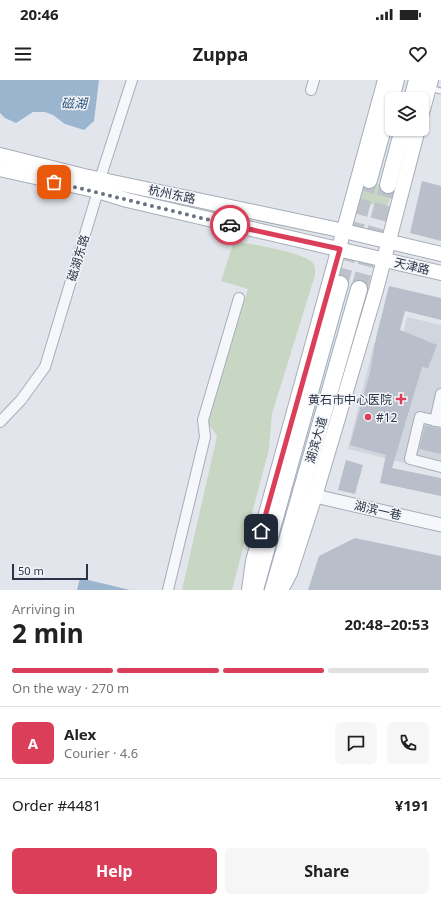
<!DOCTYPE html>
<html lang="en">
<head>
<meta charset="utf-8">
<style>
	:root { --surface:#fff; --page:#f6f6f6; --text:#222; --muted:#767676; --line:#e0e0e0; --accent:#da3e58 }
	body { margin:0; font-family:"Noto Sans","Noto Sans SC",sans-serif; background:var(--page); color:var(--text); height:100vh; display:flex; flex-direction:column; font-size:15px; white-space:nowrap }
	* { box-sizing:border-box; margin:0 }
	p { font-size:13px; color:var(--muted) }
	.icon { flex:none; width:22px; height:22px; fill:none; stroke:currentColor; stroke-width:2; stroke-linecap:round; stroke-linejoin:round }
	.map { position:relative; height:510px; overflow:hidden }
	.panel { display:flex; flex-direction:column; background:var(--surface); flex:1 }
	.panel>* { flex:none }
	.buttons { position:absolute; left:385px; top:12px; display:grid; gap:8px }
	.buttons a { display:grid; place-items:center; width:44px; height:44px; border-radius:6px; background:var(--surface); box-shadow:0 1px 3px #0004; font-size:20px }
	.scale { position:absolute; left:12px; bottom:10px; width:76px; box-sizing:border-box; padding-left:4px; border:2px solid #293446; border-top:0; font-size:11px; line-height:14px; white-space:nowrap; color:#293446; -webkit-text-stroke:3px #f3f5f9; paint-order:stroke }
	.pin { position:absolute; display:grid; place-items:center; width:34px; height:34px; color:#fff; margin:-17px; border-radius:8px; box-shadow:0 2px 6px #0006 }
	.courier { position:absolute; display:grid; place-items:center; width:40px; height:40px; margin:-20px; border:3px solid #da3e58; border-radius:50%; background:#fff; color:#222; box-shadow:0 1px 5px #0007 }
	.summary em { font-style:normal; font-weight:700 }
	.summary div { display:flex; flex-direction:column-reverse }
	.summary { display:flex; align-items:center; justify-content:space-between; height:68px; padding:0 12px }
	h1 { font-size:26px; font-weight:700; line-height:30px }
	.bar { display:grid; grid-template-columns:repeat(4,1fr); gap:6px 4px; align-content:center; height:48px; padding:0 12px }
	.bar i { height:5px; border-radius:3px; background:var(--line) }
	.bar .current { background:var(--accent) }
	.bar p { grid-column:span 4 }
	.line { display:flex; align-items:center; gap:10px; padding:0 12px; border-top:1px solid var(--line) }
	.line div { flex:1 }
	.round { display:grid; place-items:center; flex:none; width:42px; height:42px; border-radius:6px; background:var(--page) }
	.primary-button { display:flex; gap:8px; margin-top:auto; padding:8px 12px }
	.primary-button a { flex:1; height:46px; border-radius:6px; background:var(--accent); color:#fff; font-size:16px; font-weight:700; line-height:46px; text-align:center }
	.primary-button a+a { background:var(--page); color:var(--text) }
	.status { display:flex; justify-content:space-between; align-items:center; height:28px; padding:0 20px; background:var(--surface); direction:ltr }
	.status svg { height:11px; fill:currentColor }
	header { display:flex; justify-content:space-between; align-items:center; height:52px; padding:0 12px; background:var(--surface); font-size:18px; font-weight:700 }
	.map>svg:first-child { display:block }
</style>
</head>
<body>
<div class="status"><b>20:46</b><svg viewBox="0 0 49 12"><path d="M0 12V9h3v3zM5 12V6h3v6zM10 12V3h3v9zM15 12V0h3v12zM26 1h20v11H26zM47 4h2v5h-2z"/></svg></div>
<header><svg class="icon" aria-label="menu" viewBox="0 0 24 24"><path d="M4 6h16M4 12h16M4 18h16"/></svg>Zuppa<svg class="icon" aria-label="heart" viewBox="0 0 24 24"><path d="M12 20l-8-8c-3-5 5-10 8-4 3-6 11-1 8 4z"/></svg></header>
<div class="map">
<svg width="441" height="510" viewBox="0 0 441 510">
	<rect width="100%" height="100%" fill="#e2e6ec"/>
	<!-- built -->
	<polygon fill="#d0d5de" points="407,237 441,245 441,392 348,369 374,263 400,269"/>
	<!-- green -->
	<g fill="#c8d7c3">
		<polygon points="364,100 393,109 388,125 384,128 364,122 360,116"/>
		<path d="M234,161c16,3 69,11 79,22 3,4 2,8 2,12l-43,139 -3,35 -37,141h-50l35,-154 -10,-14 41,-133 -27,-8z"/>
	</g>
	<!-- water -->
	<g fill="#9bb5cf">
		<polygon points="0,0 99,0 94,41 84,50 65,44 53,35 45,32 33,32 16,43 5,38 0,33"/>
		<polygon points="80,498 130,510 77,510"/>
	</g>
	<!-- building -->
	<g fill="#b9bfca">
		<polygon points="422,101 441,106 441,161 410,153"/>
		<polygon points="389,206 441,218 441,240 405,231 400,250 437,265 428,288 422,287 392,388 441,398 441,416 380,403 386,375 350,365 370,292 376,258"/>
		<polygon points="425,345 441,349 441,374 419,369"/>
		<polygon points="346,380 363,385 355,414 338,410"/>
		<polygon points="355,458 441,476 441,510 308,510 319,476"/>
	</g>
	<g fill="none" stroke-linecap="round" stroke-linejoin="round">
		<!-- primary-tunnel -->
		<g stroke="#bdc2cb" stroke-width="16" stroke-dasharray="16 8" stroke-linecap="butt">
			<polyline points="340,204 369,100"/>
			<polyline points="359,209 388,105"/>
		</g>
		<defs>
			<polyline id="service" points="430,8 441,11"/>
			<g id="minor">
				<polyline points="311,10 314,0"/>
				<polyline points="435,341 441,314"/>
				<polyline points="0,342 21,320 45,287 98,111 100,99 132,0"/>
				<polyline points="441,342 420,337 410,379 441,387"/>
				<polyline points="168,510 205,357 203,340 239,218"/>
			</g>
			<polyline id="tertiary" points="315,416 441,445"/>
			<g id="secondary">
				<polyline points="422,33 431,0"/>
				<polyline points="0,75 84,96 344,151 441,174"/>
				<polyline points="0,89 98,111 127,120 441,193"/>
				<polyline points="249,510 253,481 385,0"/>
				<polyline points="281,510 290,493 315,416 376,210 418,49"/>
			</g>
			<g id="primary">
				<polyline points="412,19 417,0"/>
				<polyline points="369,100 396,0"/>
				<polyline points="388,105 403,49"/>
				<polyline points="255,510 340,204"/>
				<polyline points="273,510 359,209"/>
			</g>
		</defs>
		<!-- service casing -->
		<use href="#service" stroke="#a7adb7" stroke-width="7"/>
		<!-- minor casing -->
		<use href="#minor" stroke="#a7adb7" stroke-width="12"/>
		<!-- tertiary casing -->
		<use href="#tertiary" stroke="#a7adb7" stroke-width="15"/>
		<!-- secondary casing -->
		<use href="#secondary" stroke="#a7adb7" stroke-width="16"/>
		<!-- primary casing -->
		<use href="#primary" stroke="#a1abb9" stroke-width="18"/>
		<!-- service -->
		<use href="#service" stroke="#f6f7fa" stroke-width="5"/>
		<!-- minor -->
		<use href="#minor" stroke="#f6f7fa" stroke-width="10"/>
		<!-- tertiary -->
		<use href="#tertiary" stroke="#f6f7fa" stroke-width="13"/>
		<!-- secondary -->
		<use href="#secondary" stroke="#fff" stroke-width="14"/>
		<!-- primary -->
		<use href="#primary" stroke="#fff" stroke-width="16"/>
	</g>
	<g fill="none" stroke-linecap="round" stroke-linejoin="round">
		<!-- done -->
		<polyline stroke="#6a7280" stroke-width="4" stroke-dasharray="0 7.2" points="54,102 230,145"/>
		<!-- route -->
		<polyline stroke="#da3e58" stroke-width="5" points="230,145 340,169 261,451"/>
	</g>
	<!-- markers -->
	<g fill="#da3e58" stroke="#f3f5f9" stroke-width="1.5">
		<path d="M399 313h4v4h4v4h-4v4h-4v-4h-4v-4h4z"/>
		<circle cx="368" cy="337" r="4"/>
	</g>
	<g text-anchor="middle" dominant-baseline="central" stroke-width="3" stroke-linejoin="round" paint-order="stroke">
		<!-- street labels -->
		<g font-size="12" fill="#293446" stroke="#f3f5f9">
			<text transform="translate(172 114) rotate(12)">杭州东路</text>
			<text transform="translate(78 178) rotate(-73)">磁湖东路</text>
			<text transform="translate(412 186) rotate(13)">天津路</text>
			<text transform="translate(316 360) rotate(-74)">湖滨大道</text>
			<text transform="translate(378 430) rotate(13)">湖滨一巷</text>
		</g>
		<!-- poi labels -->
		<g font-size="12" fill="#293446" stroke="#f3f5f9" text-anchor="end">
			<text x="392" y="319">黄石市中心医院</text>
			<text x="376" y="337" text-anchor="start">#12</text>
		</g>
		<!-- water labels -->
		<g font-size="13" font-style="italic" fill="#2f537e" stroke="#f3f5f9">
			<text x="74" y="23">磁湖</text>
		</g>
	</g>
</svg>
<div class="buttons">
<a><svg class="icon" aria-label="layers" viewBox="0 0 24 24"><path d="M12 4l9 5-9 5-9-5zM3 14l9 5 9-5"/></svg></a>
</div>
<div class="scale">50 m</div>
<div class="pin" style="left:54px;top:102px;background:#ea580c"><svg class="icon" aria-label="bag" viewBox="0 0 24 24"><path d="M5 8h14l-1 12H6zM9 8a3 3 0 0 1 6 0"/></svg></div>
<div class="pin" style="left:261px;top:451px;background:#1f2937"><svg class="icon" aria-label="home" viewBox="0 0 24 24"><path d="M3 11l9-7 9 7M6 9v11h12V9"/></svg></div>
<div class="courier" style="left:230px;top:145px"><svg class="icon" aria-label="car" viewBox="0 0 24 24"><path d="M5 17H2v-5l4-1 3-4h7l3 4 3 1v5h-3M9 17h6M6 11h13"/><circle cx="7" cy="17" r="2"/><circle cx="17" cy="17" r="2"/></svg></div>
</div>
<section class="panel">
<div class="summary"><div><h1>2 min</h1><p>Arriving in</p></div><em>20:48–20:53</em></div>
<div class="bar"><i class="current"></i><i class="current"></i><i class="current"></i><i></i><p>On the way · 270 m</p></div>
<div class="line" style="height:72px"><b class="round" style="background:var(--accent);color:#fff">A</b><div><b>Alex</b><p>Courier · 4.6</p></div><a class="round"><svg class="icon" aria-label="chat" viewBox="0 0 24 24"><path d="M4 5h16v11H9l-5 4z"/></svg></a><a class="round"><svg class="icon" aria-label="phone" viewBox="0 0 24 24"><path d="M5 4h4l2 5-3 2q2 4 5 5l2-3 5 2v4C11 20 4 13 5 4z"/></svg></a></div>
<div class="line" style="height:52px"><div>Order #4481</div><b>¥191</b></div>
<div class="primary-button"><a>Help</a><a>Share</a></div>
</section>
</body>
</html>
